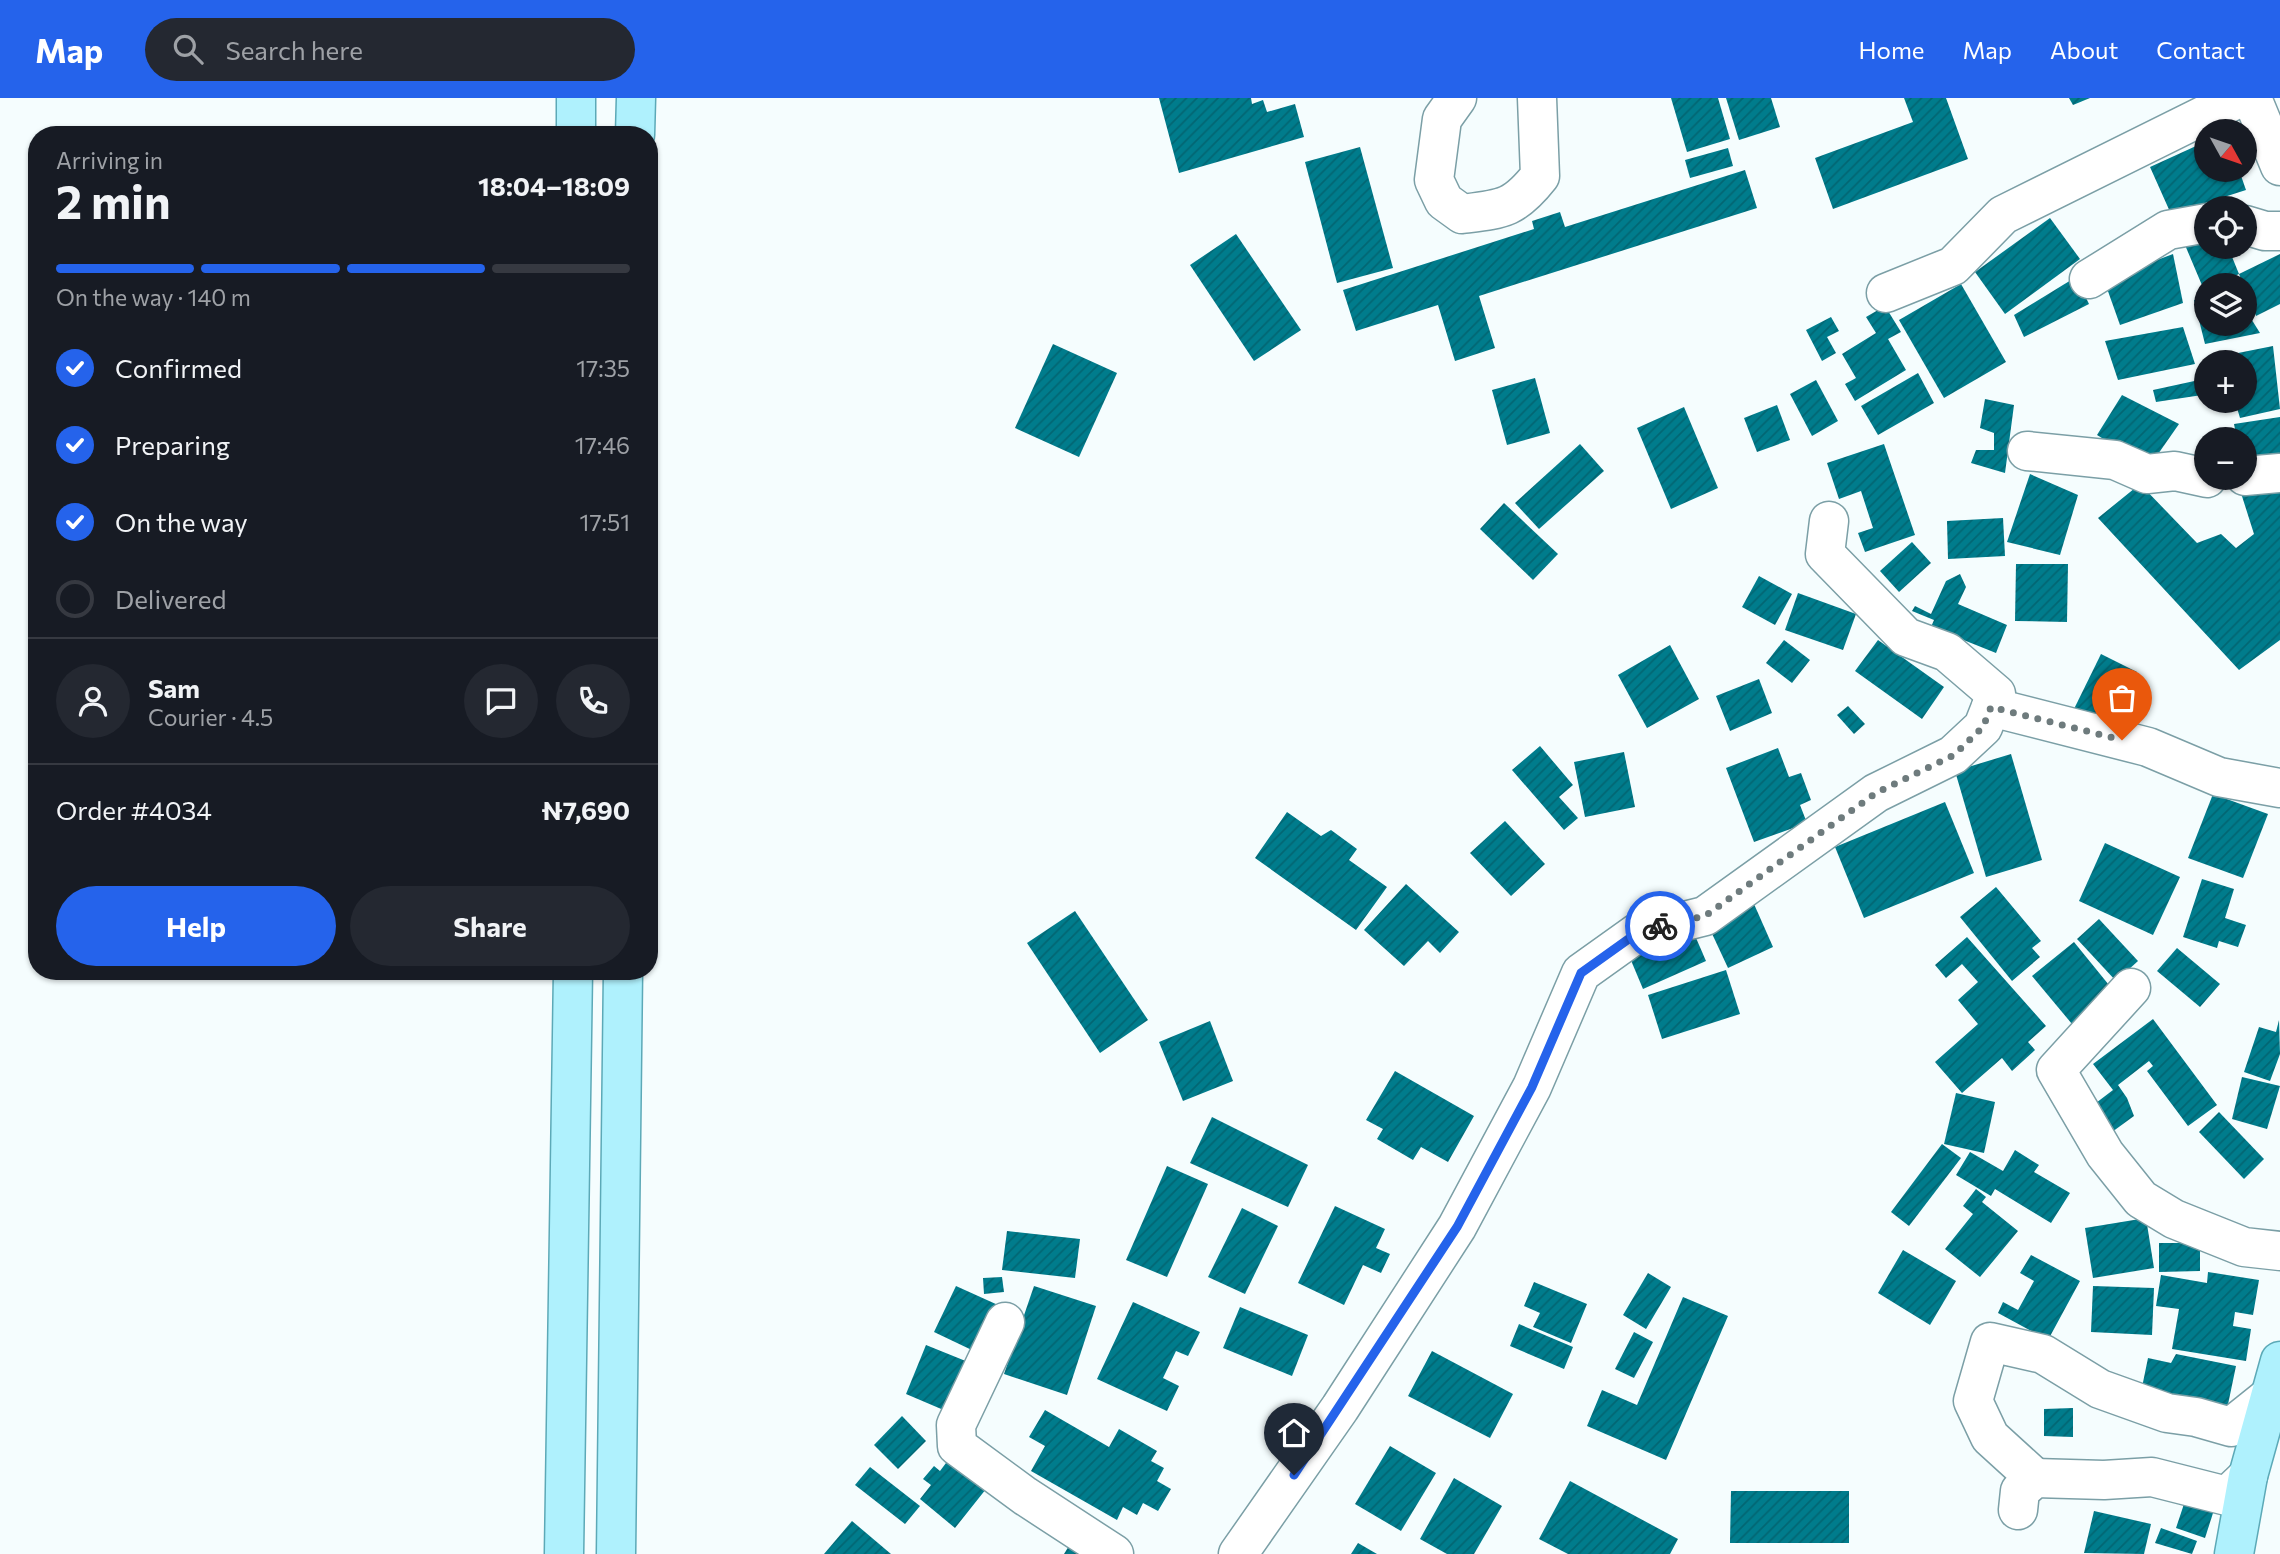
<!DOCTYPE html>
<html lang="en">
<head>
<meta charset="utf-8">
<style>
	:root { --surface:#171b24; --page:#242831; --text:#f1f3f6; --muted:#9ea1a6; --line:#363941; --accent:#2563eb }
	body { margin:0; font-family:Commissioner,sans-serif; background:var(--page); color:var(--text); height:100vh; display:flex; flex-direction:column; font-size:26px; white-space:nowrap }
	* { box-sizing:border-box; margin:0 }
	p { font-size:23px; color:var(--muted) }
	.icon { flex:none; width:38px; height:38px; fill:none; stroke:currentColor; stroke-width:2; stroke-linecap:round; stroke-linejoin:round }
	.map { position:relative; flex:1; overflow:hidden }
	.details { position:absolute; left:28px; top:28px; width:630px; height:854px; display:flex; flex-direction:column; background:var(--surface); border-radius:28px; box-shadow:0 2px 5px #0004 }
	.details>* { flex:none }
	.needle { width:46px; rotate:130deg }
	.controls { position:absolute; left:2194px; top:21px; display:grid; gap:14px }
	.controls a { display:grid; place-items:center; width:63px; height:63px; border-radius:50%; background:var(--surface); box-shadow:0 2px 5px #0004; font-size:35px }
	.pin { position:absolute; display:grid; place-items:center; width:60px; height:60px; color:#fff; margin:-72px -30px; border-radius:50% 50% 50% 0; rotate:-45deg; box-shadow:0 0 7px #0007 }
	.pin .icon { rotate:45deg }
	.courier { position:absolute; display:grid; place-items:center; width:70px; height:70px; margin:-35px; border:5px solid #2563eb; border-radius:50%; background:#fff; color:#222; box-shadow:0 2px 9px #0007 }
	.headline em { font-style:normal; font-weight:700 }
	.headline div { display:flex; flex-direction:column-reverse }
	.headline { display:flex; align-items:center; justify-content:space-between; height:119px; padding:0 28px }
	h1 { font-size:46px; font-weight:700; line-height:52px }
	.bar { display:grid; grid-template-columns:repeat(4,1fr); gap:10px 7px; align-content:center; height:84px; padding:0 28px }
	.bar i { height:9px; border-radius:5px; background:var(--line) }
	.bar .active { background:var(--accent) }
	.bar p { grid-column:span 4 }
	.line { display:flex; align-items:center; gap:18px; padding:0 28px; border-top:2px solid var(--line) }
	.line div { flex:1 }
	.round { display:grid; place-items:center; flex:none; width:74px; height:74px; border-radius:37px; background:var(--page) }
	ol { padding:0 28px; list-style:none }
	li { display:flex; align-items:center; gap:21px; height:77px }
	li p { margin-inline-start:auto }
	li .icon { padding:7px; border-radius:50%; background:var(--accent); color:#fff; stroke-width:4 }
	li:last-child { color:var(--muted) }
	li i { width:38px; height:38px; border:4px solid var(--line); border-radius:50% }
	.primary-button { display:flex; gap:14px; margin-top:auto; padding:14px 28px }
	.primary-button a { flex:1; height:80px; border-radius:42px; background:var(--accent); color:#fff; font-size:28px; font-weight:700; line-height:80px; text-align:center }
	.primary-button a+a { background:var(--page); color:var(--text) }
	header { display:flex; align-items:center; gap:42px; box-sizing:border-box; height:98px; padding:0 35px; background:var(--accent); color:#fff }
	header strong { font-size:33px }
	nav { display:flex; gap:38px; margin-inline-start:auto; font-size:24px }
	.search { width:490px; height:63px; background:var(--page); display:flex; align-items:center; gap:18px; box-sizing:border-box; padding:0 24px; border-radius:38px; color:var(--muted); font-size:26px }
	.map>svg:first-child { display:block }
</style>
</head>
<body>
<header>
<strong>Map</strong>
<div class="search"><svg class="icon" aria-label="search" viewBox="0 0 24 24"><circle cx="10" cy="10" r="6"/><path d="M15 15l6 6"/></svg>Search here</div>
<nav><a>Home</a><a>Map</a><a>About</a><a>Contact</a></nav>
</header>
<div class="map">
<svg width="2280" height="1456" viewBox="0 0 2280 1456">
	<defs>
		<pattern id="building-hatch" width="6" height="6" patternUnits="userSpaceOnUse" patternTransform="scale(1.75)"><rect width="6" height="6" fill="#007c8c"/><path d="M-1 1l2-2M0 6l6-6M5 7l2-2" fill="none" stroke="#026673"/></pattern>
	</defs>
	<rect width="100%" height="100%" fill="#f5fdfe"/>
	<!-- building -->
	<g fill="url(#building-hatch)">
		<polygon points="1159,0 1251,0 1252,6 1263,2 1267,14 1295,6 1304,39 1179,75"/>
		<polygon points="1671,0 1718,0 1730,41 1687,54"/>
		<polygon points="1726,0 1771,0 1780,29 1739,42"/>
		<polygon points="1904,0 1946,0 1968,61 1833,111 1815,60 1913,24"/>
		<polygon points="2069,0 2090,0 2073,7"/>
		<polygon points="2207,43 2207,72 2239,72 2246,92 2171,116 2150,69"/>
		<polygon points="1360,49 1393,170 1337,185 1305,64"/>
		<polygon points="1728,50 1733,68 1690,80 1685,62"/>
		<polygon points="1745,72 1757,110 1479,198 1495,250 1455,263 1438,207 1356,233 1343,192 1534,131 1532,123 1560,114 1565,129"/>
		<polygon points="2050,120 2080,161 2005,216 1975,174"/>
		<polygon points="1236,136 1301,232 1254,263 1190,167"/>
		<polygon points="2207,139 2207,149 2228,149 2239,176 2215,187 2207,187 2204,192 2185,147"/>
		<polygon points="2173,156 2183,205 2120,227 2104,182"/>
		<polygon points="2280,156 2280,206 2256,218 2239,176"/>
		<polygon points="2076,179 2089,206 2024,239 2014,217"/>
		<polygon points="1961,186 2006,264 1944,300 1899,222"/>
		<polygon points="2207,201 2207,226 2245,226 2245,211 2260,235 2205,246 2194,202"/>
		<polygon points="1885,208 1901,234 1888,241 1906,272 1855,303 1845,286 1856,280 1842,256 1876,235 1866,219"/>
		<polygon points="1831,219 1839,233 1827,239 1836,255 1822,263 1806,232"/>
		<polygon points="2183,229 2195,266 2118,282 2105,243"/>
		<polygon points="1053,246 1117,275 1079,359 1015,330"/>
		<polygon points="2273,248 2280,311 2240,320 2235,303 2245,303 2245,264 2225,264 2223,258"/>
		<polygon points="1918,275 1934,305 1878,337 1861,308"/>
		<polygon points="1535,280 1550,335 1507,347 1492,292"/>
		<polygon points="1816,282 1838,323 1812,338 1790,296"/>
		<polygon points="2199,282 2202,297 2156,304 2153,292"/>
		<polygon points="2122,297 2179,326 2149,369 2097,337"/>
		<polygon points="1985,301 2014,307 2005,375 1971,365 1976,352 1994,352 1994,335 1980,330"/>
		<polygon points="1777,307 1790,342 1757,354 1744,320"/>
		<polygon points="1684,309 1718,390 1671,411 1637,330"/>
		<polygon points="2280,319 2280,366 2245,373 2245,341 2237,341 2234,326"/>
		<polygon points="1580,346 1604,373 1539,431 1515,405"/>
		<polygon points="1884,346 1915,437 1865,454 1858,435 1873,430 1861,393 1839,401 1827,365"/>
		<polygon points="2030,376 2078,397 2060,457 2007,444"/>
		<polygon points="2280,380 2280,542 2239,572 2098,420 2140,386 2197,445 2221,436 2236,450 2254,436 2241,395"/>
		<polygon points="1504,405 1558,456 1533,482 1480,431"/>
		<polygon points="2003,420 2005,458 1948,461 1947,423"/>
		<polygon points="1912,444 1931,465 1899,494 1880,473"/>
		<polygon points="2016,466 2068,466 2067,524 2015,523"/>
		<polygon points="1960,476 1966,489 1958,506 2007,527 1996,555 1931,529 1934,522 1912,513 1915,508 1931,516 1946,483"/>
		<polygon points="1759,478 1792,496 1775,527 1742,509"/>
		<polygon points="1798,495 1856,516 1843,552 1785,532"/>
		<polygon points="1784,542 1810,562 1792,585 1766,565"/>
		<polygon points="1878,542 1944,589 1922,621 1855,573"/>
		<polygon points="1670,547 1699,601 1647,630 1618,577"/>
		<polygon points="2101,556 2137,574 2109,630 2073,613"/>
		<polygon points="1759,581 1772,615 1730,633 1716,598"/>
		<polygon points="1848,608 1865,626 1854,636 1837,617"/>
		<polygon points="1540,648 1573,687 1559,699 1578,720 1564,732 1512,672"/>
		<polygon points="1778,650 1789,679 1801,675 1811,702 1800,707 1807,725 1754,744 1726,670"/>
		<polygon points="1624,654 1635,709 1585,719 1574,664"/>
		<polygon points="2011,656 2042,762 1986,779 1955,673"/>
		<polygon points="2213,696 2268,716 2243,780 2188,760"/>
		<polygon points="1945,704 1974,775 1864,820 1835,749"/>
		<polygon points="1287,714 1321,738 1331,732 1357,751 1349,762 1387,789 1356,832 1255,760"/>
		<polygon points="1505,723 1545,766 1511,798 1470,755"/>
		<polygon points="2105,745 2180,779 2153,837 2079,803"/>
		<polygon points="2202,781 2234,791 2225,820 2246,827 2238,849 2219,843 2217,850 2183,839"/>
		<polygon points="1406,786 1459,834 1440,855 1428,843 1404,868 1364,832"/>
		<polygon points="1996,789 2041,843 2032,850 2040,859 2012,883 1960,819"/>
		<polygon points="1754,806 1773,849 1728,870 1708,827"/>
		<polygon points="1075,813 1148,922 1100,955 1027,845"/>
		<polygon points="2099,821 2138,863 2116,883 2077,841"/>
		<polygon points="1693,833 1706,863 1643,891 1630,860"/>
		<polygon points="1967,839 2046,928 2028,944 2035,952 2012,973 2002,960 1962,995 1935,964 1978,926 1958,902 1978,884 1962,866 1946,880 1935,867"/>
		<polygon points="2074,844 2113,892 2072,926 2032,878"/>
		<polygon points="2177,850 2220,886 2200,909 2157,873"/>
		<polygon points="1726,872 1740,916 1662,941 1648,897"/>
		<polygon points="2153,921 2217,1007 2188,1028 2147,973 2153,968 2149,963 2118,987 2127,1000 2134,1018 2112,1034 2092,1008 2113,992 2093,966"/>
		<polygon points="2279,922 2280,956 2270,983 2244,974 2259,929 2276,934"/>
		<polygon points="1210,923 1233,983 1183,1003 1159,944"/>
		<polygon points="1395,973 1474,1018 1448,1064 1421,1049 1413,1062 1377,1041 1383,1031 1366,1022"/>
		<polygon points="2242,979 2280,988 2267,1031 2232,1021"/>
		<polygon points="1956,995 1995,1004 1984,1055 1944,1046"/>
		<polygon points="2219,1014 2264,1061 2244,1081 2199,1034"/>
		<polygon points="1212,1019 1308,1067 1288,1109 1190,1065"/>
		<polygon points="1942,1046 1961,1060 1909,1128 1891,1114"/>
		<polygon points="2015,1052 2039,1067 2034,1074 2070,1095 2051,1125 1995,1091 1991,1098 1956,1077 1970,1054 2003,1073"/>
		<polygon points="1167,1068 1208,1086 1167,1179 1126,1162"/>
		<polygon points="1976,1091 1986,1099 1982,1104 2018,1133 1980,1179 1945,1151 1973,1116 1963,1108"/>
		<polygon points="1335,1108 1385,1131 1376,1150 1390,1156 1381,1175 1363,1167 1344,1207 1298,1185"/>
		<polygon points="1242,1110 1278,1128 1245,1196 1208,1179"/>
		<polygon points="2146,1120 2154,1170 2093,1180 2085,1130"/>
		<polygon points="1007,1133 1080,1141 1075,1180 1002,1172"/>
		<polygon points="2159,1145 2200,1145 2200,1173 2159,1174"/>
		<polygon points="1903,1152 1956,1183 1930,1227 1878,1195"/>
		<polygon points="2031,1157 2080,1183 2048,1242 1998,1215 2003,1204 2018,1212 2034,1183 2020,1175"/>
		<polygon points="2208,1174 2259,1182 2253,1217 2235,1214 2233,1228 2251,1231 2246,1263 2172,1251 2179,1211 2156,1208 2161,1177 2207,1185"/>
		<polygon points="1648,1175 1671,1189 1646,1231 1623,1217"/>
		<polygon points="1002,1179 1004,1194 984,1196 983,1180"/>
		<polygon points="1534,1184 1587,1206 1571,1245 1533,1229 1540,1215 1524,1208"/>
		<polygon points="956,1188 998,1207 976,1254 934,1234"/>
		<polygon points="1034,1188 1096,1208 1067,1297 1004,1276"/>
		<polygon points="2093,1188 2154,1190 2152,1237 2091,1234"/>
		<polygon points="1683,1199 1728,1218 1666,1362 1587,1328 1602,1292 1637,1307"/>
		<polygon points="1133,1204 1200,1234 1188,1258 1176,1253 1163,1280 1179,1288 1167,1313 1097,1281"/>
		<polygon points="1240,1209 1308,1237 1292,1278 1223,1250"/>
		<polygon points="1519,1226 1573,1249 1564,1271 1510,1248"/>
		<polygon points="1634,1234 1653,1244 1634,1280 1615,1271"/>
		<polygon points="926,1247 973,1266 953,1316 906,1296"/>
		<polygon points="1432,1253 1513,1296 1490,1340 1408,1298"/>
		<polygon points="2176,1256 2236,1268 2226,1316 2140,1299 2148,1260 2171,1265"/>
		<polygon points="2073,1310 2073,1339 2044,1338 2044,1311"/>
		<polygon points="1045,1312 1109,1349 1119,1331 1157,1353 1151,1363 1164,1370 1157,1383 1171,1391 1158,1413 1143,1405 1137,1417 1123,1409 1117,1422 1031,1373 1045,1348 1029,1339"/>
		<polygon points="902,1318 926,1343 898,1371 874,1347"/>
		<polygon points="1390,1348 1436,1375 1401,1433 1355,1406"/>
		<polygon points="952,1357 990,1386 955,1430 920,1401 931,1387 923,1381 934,1368 940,1373"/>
		<polygon points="870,1369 920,1408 905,1426 855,1387"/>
		<polygon points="1454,1380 1502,1408 1474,1456 1447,1456 1420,1441"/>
		<polygon points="1570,1383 1678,1441 1670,1456 1568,1456 1539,1441"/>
		<polygon points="1731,1393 1849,1393 1849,1445 1730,1445"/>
		<polygon points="2185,1403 2214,1412 2205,1440 2176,1430"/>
		<polygon points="2094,1413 2151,1426 2144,1456 2084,1455"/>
		<polygon points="852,1423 891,1456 824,1456"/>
		<polygon points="2161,1430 2197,1443 2192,1456 2155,1445"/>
		<polygon points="1072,1443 1094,1456 1064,1456"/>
		<polygon points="1358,1445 1377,1456 1351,1456"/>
	</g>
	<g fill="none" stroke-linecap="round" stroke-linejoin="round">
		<defs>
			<g id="minor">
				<path d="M1457,0l-15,21 -8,61 10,21 18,13c41,-5 52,-5 78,-38l-3,-78"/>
				<polyline points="2252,0 2280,68"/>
				<polyline points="2245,127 2265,133 2280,133"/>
				<polyline points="2089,181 2168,132 2207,125"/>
				<polyline points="1886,195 1953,168 2003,117 2239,0"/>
				<polyline points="2027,353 2115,362 2147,376 2175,373 2207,380"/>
				<polyline points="2245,378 2280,375"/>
				<polyline points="1991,609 2148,649 2219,679 2280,690"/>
				<polyline points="2131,890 2056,972 2105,1056 2141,1101 2174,1121 2244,1149 2280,1153"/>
				<polyline points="1005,1224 956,1327 957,1348 1025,1398 1114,1456"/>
				<polyline points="2035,1380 1990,1339 1973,1303 1990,1244 2043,1256 2100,1291 2167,1315 2196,1319 2231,1329 2271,1297"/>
				<polyline points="2018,1412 2020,1393 2035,1380 2104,1382 2152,1379 2227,1398 2248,1378"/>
				<polyline points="1238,1456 1340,1310 1457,1129 1532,989 1581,875 1637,835 1705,818 1876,695 1953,657 1983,629 1996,596 1947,554 1906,539 1825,456 1829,423"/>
			</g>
			<g id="major">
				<polyline points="576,37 576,0"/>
				<polyline points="635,37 636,0"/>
				<polyline points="564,1456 573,873"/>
				<polyline points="616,1456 623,873"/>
				<polyline points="2234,1456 2248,1378 2280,1263"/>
			</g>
		</defs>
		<!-- minor casing -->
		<use href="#minor" stroke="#7b9fa6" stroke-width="41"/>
		<!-- major casing -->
		<use href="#major" stroke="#5ca9b7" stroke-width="41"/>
		<!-- minor -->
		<use href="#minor" stroke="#fff" stroke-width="38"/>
		<!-- major -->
		<use href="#major" stroke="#aff1fd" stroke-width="38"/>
	</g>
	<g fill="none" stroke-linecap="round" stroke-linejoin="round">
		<!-- done -->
		<polyline stroke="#6e7b7d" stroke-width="7" stroke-dasharray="0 12.6" points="1660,828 1705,818 1876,695 1954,657 1983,629 1991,609 2122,642"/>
		<!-- route -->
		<polyline stroke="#2563eb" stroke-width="9" points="1294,1377 1457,1129 1532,989 1581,875 1637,835 1660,828"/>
	</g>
</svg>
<div class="controls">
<a><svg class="needle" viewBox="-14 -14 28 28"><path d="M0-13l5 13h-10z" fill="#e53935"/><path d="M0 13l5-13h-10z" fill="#9ea1a6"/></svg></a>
<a><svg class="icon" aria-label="locate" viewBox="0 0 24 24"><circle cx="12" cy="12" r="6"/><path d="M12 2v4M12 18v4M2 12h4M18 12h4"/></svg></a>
<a><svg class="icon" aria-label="layers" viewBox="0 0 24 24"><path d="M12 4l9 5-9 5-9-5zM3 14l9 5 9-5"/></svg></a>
<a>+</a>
<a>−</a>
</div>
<div class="pin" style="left:2122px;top:642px;background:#ea580c"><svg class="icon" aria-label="bag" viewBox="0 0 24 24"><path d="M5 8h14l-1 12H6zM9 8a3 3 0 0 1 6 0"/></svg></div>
<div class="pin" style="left:1294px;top:1377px;background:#1f2937"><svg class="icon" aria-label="home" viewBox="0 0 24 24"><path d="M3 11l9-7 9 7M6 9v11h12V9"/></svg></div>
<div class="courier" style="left:1660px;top:828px"><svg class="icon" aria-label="bike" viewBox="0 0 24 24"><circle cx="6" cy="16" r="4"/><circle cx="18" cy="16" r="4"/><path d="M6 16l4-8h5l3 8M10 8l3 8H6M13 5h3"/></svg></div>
<section class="details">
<div class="headline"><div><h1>2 min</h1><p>Arriving in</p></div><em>18:04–18:09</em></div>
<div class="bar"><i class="active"></i><i class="active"></i><i class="active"></i><i></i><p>On the way · 140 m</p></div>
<ol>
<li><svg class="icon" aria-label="check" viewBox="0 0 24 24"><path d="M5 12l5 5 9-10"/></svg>Confirmed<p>17:35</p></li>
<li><svg class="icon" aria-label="check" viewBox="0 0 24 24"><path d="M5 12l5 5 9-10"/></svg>Preparing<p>17:46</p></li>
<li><svg class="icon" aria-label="check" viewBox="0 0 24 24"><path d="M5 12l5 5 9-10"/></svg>On the way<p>17:51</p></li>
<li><i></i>Delivered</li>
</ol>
<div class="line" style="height:126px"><a class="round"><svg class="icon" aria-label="person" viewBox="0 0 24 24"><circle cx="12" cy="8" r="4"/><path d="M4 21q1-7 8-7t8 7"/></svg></a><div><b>Sam</b><p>Courier · 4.5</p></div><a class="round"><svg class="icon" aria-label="chat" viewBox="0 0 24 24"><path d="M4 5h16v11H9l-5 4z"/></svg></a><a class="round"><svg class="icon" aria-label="phone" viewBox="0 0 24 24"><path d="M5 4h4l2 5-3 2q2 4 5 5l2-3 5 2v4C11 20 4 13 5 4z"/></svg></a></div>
<div class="line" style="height:91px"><div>Order #4034</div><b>₦7,690</b></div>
<div class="primary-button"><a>Help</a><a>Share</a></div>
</section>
</div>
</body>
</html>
